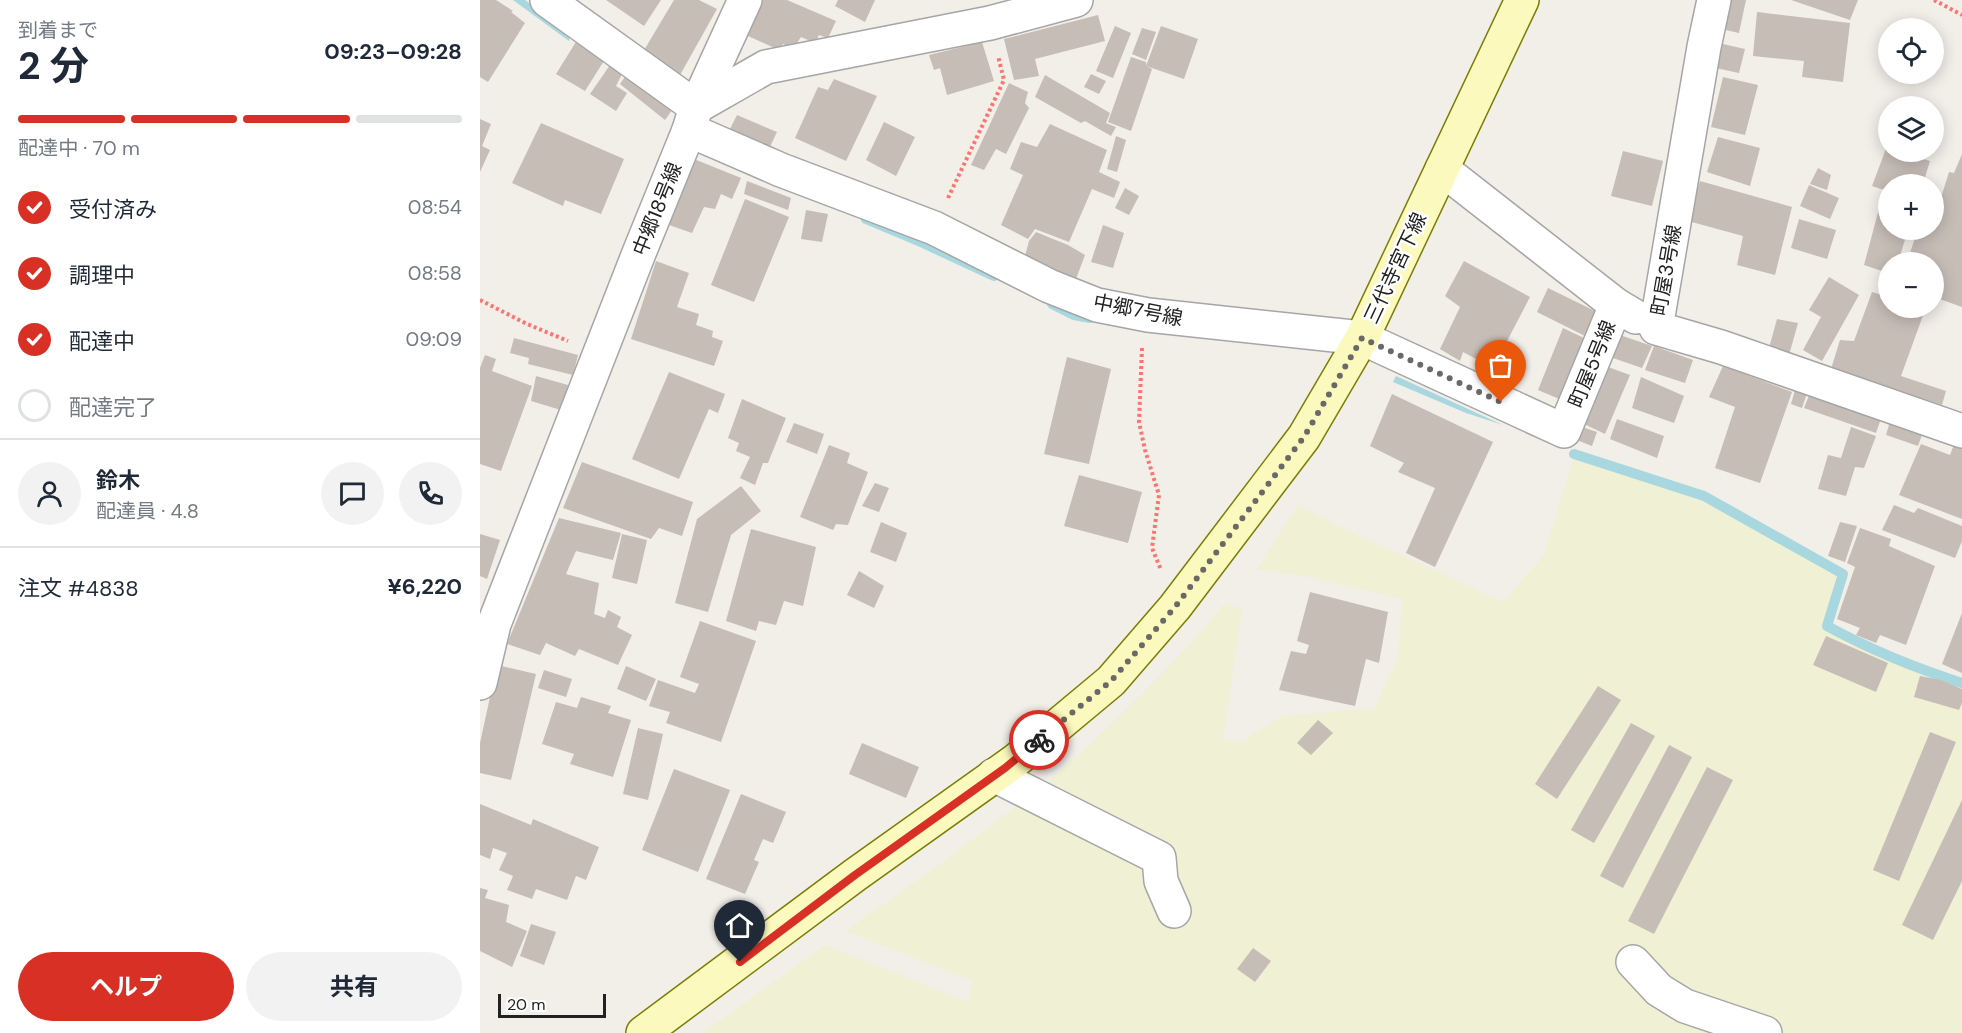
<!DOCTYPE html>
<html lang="ja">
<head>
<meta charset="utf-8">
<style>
	:root { --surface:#fff; --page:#f2f2f3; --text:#1f2937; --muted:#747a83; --line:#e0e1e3; --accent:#d93025 }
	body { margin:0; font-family:"DM Sans","Noto Sans JP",sans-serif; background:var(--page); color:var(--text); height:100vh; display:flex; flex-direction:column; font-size:22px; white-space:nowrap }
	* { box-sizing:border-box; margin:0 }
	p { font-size:20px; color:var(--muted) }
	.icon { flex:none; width:33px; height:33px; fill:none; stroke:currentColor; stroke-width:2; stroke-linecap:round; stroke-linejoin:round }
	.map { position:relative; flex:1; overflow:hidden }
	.drawer { display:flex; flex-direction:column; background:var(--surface); width:480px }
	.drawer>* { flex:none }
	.tools { position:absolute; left:1398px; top:18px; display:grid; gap:12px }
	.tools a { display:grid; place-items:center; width:66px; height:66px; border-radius:50%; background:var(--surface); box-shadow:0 3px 15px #0003; font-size:30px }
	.scale { position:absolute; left:18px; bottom:15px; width:108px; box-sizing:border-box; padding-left:6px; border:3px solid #222; border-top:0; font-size:16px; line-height:21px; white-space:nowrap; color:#222; -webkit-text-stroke:4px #fff; paint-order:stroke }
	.pin { position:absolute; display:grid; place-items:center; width:51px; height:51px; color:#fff; margin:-62px -26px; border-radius:50% 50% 50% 0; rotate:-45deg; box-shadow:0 0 6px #0007 }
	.pin .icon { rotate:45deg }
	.courier { position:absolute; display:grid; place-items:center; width:60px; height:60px; margin:-30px; border:4px solid #d93025; border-radius:50%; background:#fff; color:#222; box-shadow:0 2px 8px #0007 }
	.overview em { font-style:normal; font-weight:700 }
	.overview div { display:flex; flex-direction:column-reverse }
	.overview { display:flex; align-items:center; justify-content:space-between; height:102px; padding:0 18px }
	h1 { font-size:39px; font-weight:700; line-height:45px }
	.bar { display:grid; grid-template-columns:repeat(4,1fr); gap:9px 6px; align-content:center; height:72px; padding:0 18px }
	.bar i { height:8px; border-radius:4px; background:var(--line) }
	.bar .current { background:var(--accent) }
	.bar p { grid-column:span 4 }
	.line { display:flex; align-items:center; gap:15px; padding:0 18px; border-top:2px solid var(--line) }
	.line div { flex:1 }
	.round { display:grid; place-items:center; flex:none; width:63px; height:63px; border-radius:32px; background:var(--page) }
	ol { padding:0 18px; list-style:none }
	li { display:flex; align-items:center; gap:18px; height:66px }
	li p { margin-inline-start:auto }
	li .icon { padding:6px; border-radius:50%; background:var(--accent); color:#fff; stroke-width:4 }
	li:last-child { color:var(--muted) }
	li i { width:33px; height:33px; border:3px solid var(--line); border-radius:50% }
	.primary-button { display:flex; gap:12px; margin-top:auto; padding:12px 18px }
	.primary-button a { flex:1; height:69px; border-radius:36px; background:var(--accent); color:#fff; font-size:24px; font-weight:700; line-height:69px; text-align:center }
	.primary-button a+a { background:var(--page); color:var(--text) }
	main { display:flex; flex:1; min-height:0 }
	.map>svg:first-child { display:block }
</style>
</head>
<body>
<main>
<section class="drawer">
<div class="overview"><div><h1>2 分</h1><p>到着まで</p></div><em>09:23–09:28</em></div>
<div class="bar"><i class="current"></i><i class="current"></i><i class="current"></i><i></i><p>配達中 · 70 m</p></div>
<ol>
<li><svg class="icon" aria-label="check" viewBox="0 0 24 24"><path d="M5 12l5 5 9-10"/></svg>受付済み<p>08:54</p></li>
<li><svg class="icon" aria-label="check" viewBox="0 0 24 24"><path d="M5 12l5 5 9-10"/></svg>調理中<p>08:58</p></li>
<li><svg class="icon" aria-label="check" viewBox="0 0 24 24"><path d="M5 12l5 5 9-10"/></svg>配達中<p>09:09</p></li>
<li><i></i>配達完了</li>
</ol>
<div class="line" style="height:108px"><a class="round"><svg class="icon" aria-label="person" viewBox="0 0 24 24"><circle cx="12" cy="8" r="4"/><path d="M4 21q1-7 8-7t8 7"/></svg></a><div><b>鈴木</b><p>配達員 · 4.8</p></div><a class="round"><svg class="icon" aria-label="chat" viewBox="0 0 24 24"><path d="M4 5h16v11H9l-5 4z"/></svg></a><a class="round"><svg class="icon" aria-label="phone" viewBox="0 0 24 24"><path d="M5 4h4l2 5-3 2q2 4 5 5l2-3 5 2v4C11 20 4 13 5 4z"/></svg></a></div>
<div class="line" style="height:78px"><div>注文 #4838</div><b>¥6,220</b></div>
<div class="primary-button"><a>ヘルプ</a><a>共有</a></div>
</section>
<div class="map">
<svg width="1482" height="1033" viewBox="0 0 1482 1033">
	<rect width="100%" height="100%" fill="#f2eee8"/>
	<!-- farmland -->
	<polygon fill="#f0f0d4" points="1093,459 1223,501 1360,575 1344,629 1434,670 1482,684 1482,1033 1300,1033 1143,966 1268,1033 222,1033 345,945 488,1002 493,981 366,931 467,859 539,804 662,866 685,925 712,909 698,881 698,853 565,784 608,747 672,684 712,642 745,603 762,609 743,740 762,741 803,716 894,708 918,658 922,599 824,576 777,569 818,505 860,527 1023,602 1064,555"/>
	<!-- water -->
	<g fill="#a8d7e0">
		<polygon points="33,0 45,0 90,34 89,41"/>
		<polygon points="916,376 1023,425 986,413 913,382"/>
	</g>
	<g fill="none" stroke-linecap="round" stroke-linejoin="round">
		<!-- stream -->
		<g stroke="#a8d7e0" stroke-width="10">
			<polyline points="386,219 443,243 514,276"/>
			<polyline points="572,304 594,315 610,318"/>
			<path d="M1094,454l130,42 139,78 -16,52c44,24 88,42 135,57"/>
		</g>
	</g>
	<!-- building -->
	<g fill="#c7bdb7">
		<polygon points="0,0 16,0 33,11 31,12 45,23 8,82 0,77"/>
		<polygon points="126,0 181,0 164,26"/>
		<polygon points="194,0 219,0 237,9 200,75 160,57"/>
		<polygon points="283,0 307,0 356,21 348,38 339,35 335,43 321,37 313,49 303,44 299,50 268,36"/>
		<polygon points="358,0 395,0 385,22 355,6"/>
		<polygon points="1244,0 1266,0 1259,33 1237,28"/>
		<polygon points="1311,0 1378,0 1370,20"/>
		<polygon points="1277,12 1370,23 1363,82 1322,77 1324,61 1273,56"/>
		<polygon points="618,15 625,41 555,59 559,76 534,80 524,39"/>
		<polygon points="635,26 651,33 633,78 616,71"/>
		<polygon points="681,26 718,39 704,79 666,66 672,69 651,131 628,122 651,57 666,62 666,66"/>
		<polygon points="662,28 676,32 666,60 652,54"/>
		<polygon points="99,37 127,56 105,91 76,74"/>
		<polygon points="502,42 514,81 467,95 460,68 454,70 449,55"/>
		<polygon points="1234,42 1265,49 1259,73 1231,67"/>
		<polygon points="130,65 143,72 136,86 147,93 136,111 110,94"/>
		<polygon points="149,71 195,106 185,120 140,84"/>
		<polygon points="611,74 626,81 619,94 604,87"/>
		<polygon points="565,75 630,113 626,123 636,127 631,136 605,121 601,123 555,97"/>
		<polygon points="1243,77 1278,85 1265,135 1231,127"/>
		<polygon points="354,79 397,96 366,161 315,138 338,87 348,90"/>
		<polygon points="529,83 548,92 545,103 549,108 526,154 516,149 504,170 491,165"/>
		<polygon points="257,115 297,132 287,153 247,135"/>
		<polygon points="0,119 11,124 2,146 10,150 0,172"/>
		<polygon points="404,122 435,137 416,176 386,160"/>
		<polygon points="61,123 144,159 121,214 85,200 83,206 32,183"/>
		<polygon points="570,124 627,150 619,172 640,182 634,198 612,189 589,242 555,229 548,239 521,225 543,175 530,169 541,142 557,147"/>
		<polygon points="636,136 646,140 637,172 627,169"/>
		<polygon points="1238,137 1280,148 1270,186 1227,172"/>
		<polygon points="1407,146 1408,152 1422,152 1450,161 1443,184 1408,184 1408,230 1428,230 1418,262 1408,262 1408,273 1384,265 1404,190 1392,186"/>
		<polygon points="1143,151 1183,161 1172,206 1131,196"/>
		<polygon points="1482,154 1482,307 1454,297 1454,262 1427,262 1437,232 1449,233 1450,230 1454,230 1454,220 1469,172 1474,173"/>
		<polygon points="214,159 261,178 252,199 241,194 235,209 224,207 212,233 189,225"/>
		<polygon points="1338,168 1351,175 1347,190 1330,184"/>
		<polygon points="267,181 311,198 308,210 264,194"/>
		<polygon points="1220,181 1312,207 1295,275 1257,265 1263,236 1208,221"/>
		<polygon points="1329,185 1359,198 1350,219 1320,206"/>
		<polygon points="645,188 659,196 649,215 635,208"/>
		<polygon points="265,199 309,217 274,302 231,285"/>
		<polygon points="326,210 348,214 342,242 321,239"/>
		<polygon points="1319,219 1356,230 1347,259 1311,248"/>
		<polygon points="623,225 644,233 633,268 611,262"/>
		<polygon points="556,232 588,245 605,255 596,279 545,256 549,241"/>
		<polygon points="176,261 209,273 197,307 219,314 216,325 233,331 232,337 243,341 234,366 151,339"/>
		<polygon points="984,261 1050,297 1013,368 983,352 980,361 960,349 980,307 965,296"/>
		<polygon points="1349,277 1379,295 1342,361 1323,350 1341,317 1329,310"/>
		<polygon points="1068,288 1117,312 1107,337 1057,312"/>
		<polygon points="1392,292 1408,297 1408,308 1438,308 1445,310 1421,376 1466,391 1462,405 1351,369 1360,340 1374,341"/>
		<polygon points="1297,319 1318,323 1309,355 1289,348"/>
		<polygon points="1083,328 1106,339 1084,401 1058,390"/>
		<polygon points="1137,334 1172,346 1162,368 1127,356"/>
		<polygon points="34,338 98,355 93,375 48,364 49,358 30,353"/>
		<polygon points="1174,346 1213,360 1205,383 1165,370"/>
		<polygon points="5,355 16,359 12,371 52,386 21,471 0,464 0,368"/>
		<polygon points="587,357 631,369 609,464 564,454"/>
		<polygon points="1243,366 1312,392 1280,483 1235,468 1255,407 1229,397"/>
		<polygon points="1128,367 1150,375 1125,434 1104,424"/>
		<polygon points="189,372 245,394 238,413 229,409 199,479 152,459"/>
		<polygon points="56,376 88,385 81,410 51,401"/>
		<polygon points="1161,377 1204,396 1194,423 1152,408"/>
		<polygon points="1317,383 1329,387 1322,408 1311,404"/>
		<polygon points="1332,388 1403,413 1396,433 1324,408"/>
		<polygon points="912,394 1013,442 955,567 926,553 955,488 918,472 924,463 890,446"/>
		<polygon points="262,399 306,418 288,463 283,463 275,485 260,478 270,457 256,451 259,443 248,438"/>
		<polygon points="1411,418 1444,429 1438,446 1406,435"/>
		<polygon points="1137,419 1184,436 1177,458 1130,439"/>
		<polygon points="314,423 344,434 337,454 306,442"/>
		<polygon points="1099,426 1117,432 1112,446 1094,439"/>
		<polygon points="1371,427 1396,436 1384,468 1375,467 1366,496 1338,489 1348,455 1361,458"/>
		<polygon points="1475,442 1482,444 1482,519 1419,495 1441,444 1470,455"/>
		<polygon points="349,445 370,453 367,463 388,472 368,525 356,524 353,530 320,517"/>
		<polygon points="102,462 213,502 202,536 179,528 171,539 83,508"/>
		<polygon points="599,475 662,492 648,543 584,526"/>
		<polygon points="395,483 409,488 399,512 382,506"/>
		<polygon points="261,486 281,511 251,535 228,612 195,603 217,519"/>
		<polygon points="1414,505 1434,513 1438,508 1482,526 1482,541 1475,558 1402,530"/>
		<polygon points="79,518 141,533 133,560 96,551 86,574 119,583 114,614 125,618 128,610 141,617 137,627 152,635 138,665 99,649 95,656 66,643 60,655 27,644"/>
		<polygon points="401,522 427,533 416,562 390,552"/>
		<polygon points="1360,522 1377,526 1365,562 1348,556"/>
		<polygon points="1380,528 1411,539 1409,546 1455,566 1426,645 1400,635 1396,643 1376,635 1380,628 1357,619 1375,567 1367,563"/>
		<polygon points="271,529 336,547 323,606 304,601 296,625 279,621 276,631 246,621"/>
		<polygon points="0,534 20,540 7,579 0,576"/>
		<polygon points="142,534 167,540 157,584 132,578"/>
		<polygon points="379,571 404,586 394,608 367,595"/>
		<polygon points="830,592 908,612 899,663 886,659 875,706 799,690 811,651 826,654 829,645 817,641"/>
		<polygon points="1482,613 1482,673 1462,664"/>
		<polygon points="220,621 276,641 241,742 186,723 190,712 169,706 178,680 215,693 219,684 200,677"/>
		<polygon points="1346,636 1408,663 1396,692 1333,665"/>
		<polygon points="17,665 56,674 31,780 0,773 0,743"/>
		<polygon points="146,666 176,679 166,701 137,689"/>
		<polygon points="64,670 92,679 86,697 58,688"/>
		<polygon points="1440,676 1461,680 1482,689 1482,703 1479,710 1434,697"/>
		<polygon points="1118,686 1141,700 1077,799 1055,784"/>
		<polygon points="101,697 131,706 128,713 151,720 133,777 90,764 94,754 62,744 76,702 97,708"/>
		<polygon points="838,720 853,733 831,755 817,743"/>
		<polygon points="1151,723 1175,736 1114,843 1091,830"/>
		<polygon points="158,728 183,734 168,800 143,794"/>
		<polygon points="1450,732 1476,742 1419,881 1393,870"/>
		<polygon points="382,743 439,767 426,798 369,774"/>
		<polygon points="1189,745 1212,757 1143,888 1120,876"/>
		<polygon points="1227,767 1253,780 1174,934 1148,921"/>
		<polygon points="194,769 250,790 218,872 162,850"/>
		<polygon points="261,794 306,812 293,843 283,839 274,860 279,862 265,894 226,879"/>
		<polygon points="1482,800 1482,881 1453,940 1422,925"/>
		<polygon points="0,804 51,825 53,819 119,847 106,880 96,876 87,900 56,889 52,899 27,890 33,876 19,870 27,853 13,848 10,859 0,855"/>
		<polygon points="0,888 8,890 5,898 29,905 26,922 47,931 32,967 0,951"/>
		<polygon points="51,924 76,932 64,965 40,956"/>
		<polygon points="773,948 791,961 775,982 757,969"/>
	</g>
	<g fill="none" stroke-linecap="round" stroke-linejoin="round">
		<defs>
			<g id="street">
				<polyline points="67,0 216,107 265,0"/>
				<polyline points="1234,0 1224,47 1176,328 1241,347 1482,431"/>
				<polyline points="209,130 301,170 454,228 569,286 617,305 668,315 882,338 1084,431 1136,305"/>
				<polyline points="962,169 1136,305 1156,317"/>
				<polyline points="0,683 14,624 159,253 209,130 216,107 286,67 510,23 596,0"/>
				<polyline points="514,775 679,858 681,881 694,911"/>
				<polyline points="1153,962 1179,990 1205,1006 1285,1033"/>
			</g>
			<polyline id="secondary" points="163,1033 375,875 535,761 631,681 695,607 824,437 882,338 1042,0"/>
		</defs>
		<!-- street casing -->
		<use href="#street" stroke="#a6a6a6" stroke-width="36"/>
		<!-- secondary casing -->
		<use href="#secondary" stroke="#7a7e03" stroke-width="36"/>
		<!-- path -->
		<g stroke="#fc736f" stroke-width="4" stroke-dasharray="3 3" stroke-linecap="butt">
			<polyline points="1454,0 1482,15"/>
			<polyline points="468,198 524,80 518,56"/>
			<polyline points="0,300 47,324 88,341"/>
			<polyline points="662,348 659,422 665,450 679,495 672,548 681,570"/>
		</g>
		<!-- street -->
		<use href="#street" stroke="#fff" stroke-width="33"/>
		<!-- secondary -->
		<use href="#secondary" stroke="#fbf9bd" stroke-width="33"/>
	</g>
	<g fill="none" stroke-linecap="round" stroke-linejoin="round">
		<!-- done -->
		<polyline stroke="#6b6967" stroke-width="6" stroke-dasharray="0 10.8" points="559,740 631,681 695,607 824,437 882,338 1021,402"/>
		<!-- route -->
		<polyline stroke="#d93025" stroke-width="8" points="260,962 375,875 525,768 559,740"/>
	</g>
	<g text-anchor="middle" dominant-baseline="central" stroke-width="5" stroke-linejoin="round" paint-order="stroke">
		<!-- street labels -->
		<g font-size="20" fill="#222" stroke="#fff">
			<text transform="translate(177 209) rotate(-68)">中郷18号線</text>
			<text transform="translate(915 268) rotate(-65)">三代寺宮下線</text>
			<text transform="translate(1186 270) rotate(-80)">町屋3号線</text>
			<text transform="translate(658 310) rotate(11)">中郷7号線</text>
			<text transform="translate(1112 364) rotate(-68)">町屋5号線</text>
		</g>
	</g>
</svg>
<div class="tools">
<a><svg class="icon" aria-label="locate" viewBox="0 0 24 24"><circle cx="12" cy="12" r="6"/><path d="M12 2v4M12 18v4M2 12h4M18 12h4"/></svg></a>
<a><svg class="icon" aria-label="layers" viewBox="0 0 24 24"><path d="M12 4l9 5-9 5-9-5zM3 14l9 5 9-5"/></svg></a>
<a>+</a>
<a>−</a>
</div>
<div class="scale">20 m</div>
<div class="pin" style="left:1021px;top:402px;background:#ea580c"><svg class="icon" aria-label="bag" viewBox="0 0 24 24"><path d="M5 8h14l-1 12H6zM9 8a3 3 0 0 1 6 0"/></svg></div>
<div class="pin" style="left:260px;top:962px;background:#1f2937"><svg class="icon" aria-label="home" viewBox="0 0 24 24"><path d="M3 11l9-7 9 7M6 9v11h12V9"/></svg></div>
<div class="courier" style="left:559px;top:740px"><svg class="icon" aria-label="bike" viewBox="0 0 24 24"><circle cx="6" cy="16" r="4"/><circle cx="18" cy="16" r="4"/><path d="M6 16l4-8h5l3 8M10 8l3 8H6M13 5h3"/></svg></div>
</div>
</main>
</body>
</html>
